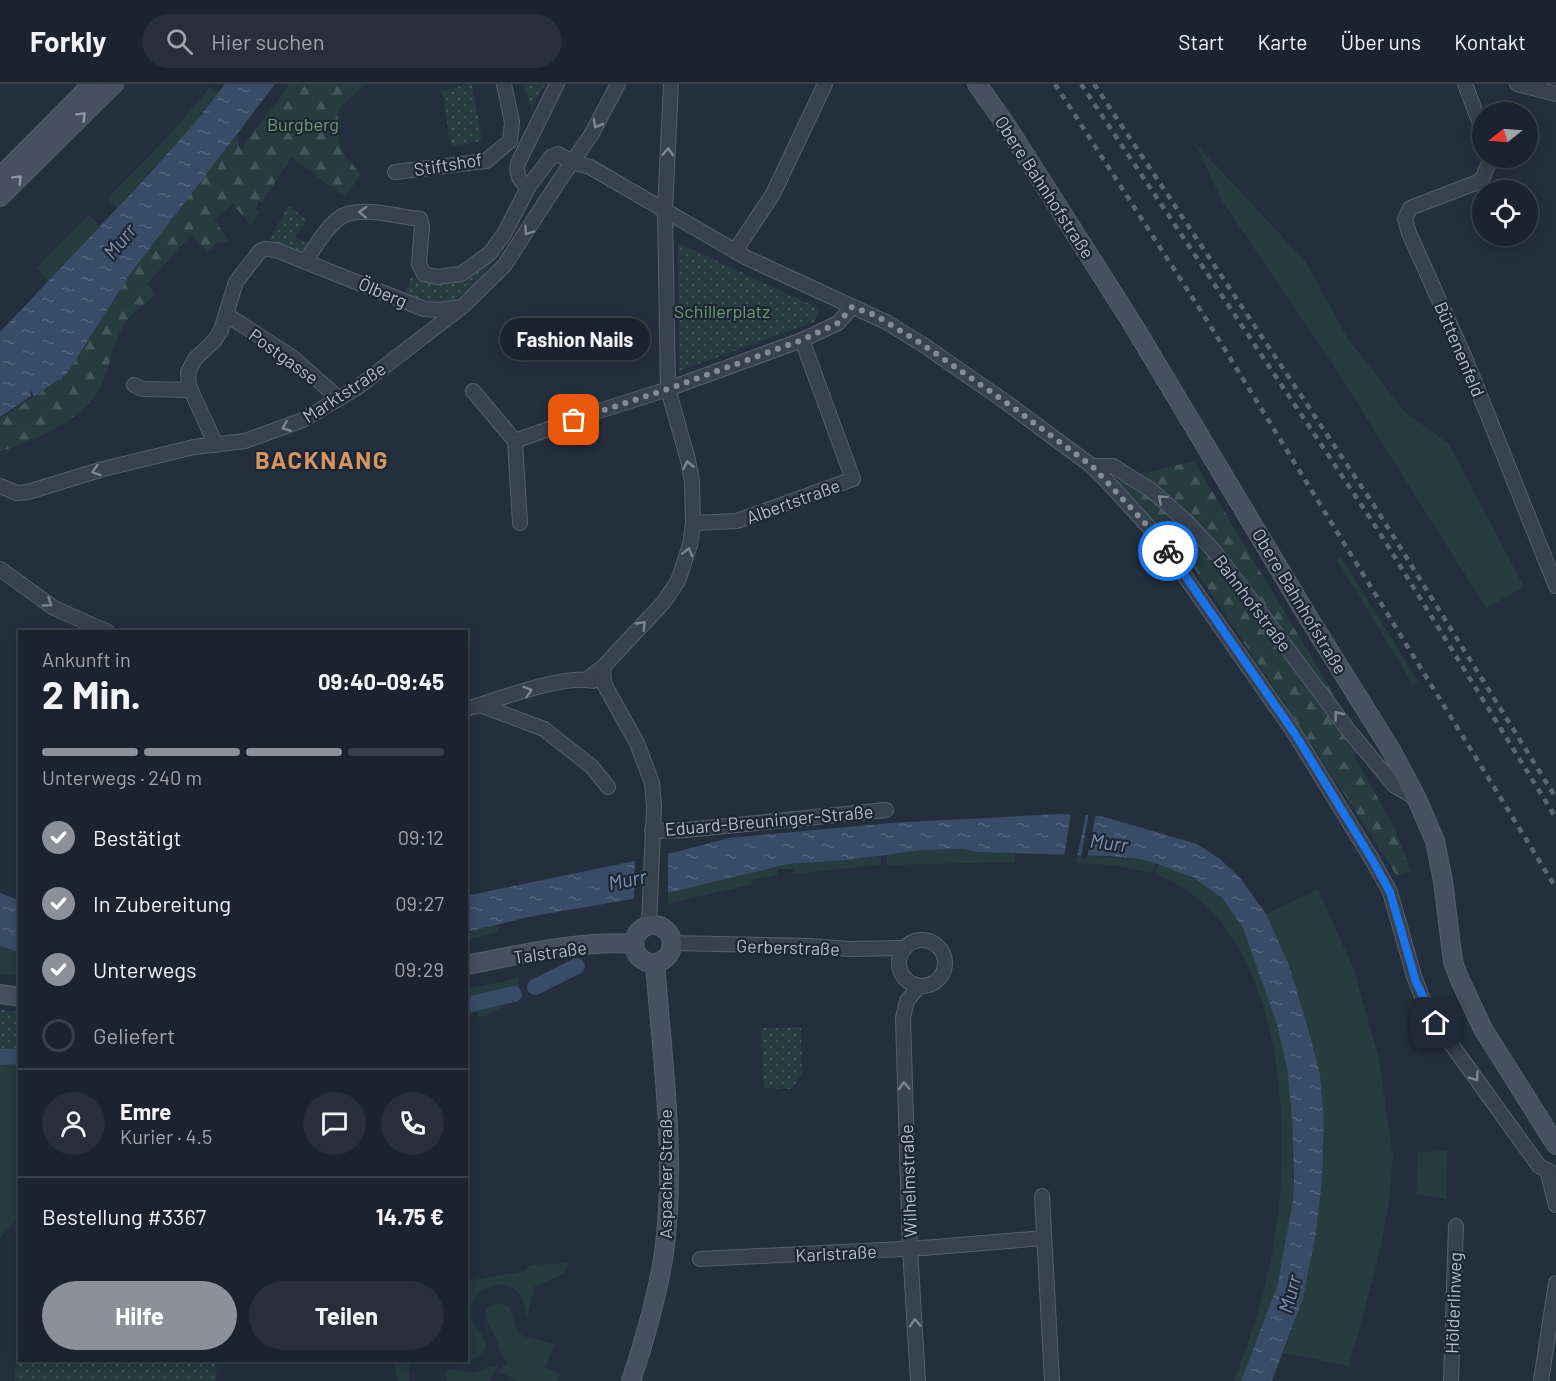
<!DOCTYPE html>
<html lang="de">
<head>
<meta charset="utf-8">
<style>
	:root { --surface:#1b232e; --page:#282f3a; --text:#f1f3f6; --muted:#a0a4aa; --line:#39404a; --accent:#8c9099 }
	body { margin:0; font-family:Barlow,sans-serif; background:var(--page); color:var(--text); height:100vh; display:flex; flex-direction:column; font-size:22px; white-space:nowrap }
	* { box-sizing:border-box; margin:0 }
	p { font-size:20px; color:var(--muted) }
	.icon { flex:none; width:33px; height:33px; fill:none; stroke:currentColor; stroke-width:2; stroke-linecap:round; stroke-linejoin:round }
	.map { position:relative; flex:1; overflow:hidden }
	.side { position:absolute; left:18px; top:546px; width:450px; height:732px; display:flex; flex-direction:column; background:var(--surface); border-radius:0px; box-shadow:0 3px 15px #0003,0 0 0 2px var(--line) }
	.side>* { flex:none }
	.needle { width:39px; rotate:253deg }
	.controls { position:absolute; left:1472px; top:18px; display:grid; gap:12px }
	.controls a { display:grid; place-items:center; width:66px; height:66px; border-radius:50%; background:var(--surface); box-shadow:0 3px 15px #0003,0 0 0 2px var(--line); font-size:30px }
	.pin { position:absolute; display:grid; place-items:center; width:51px; height:51px; color:#fff; margin:-26px; border-radius:12px; box-shadow:0 3px 9px #0006 }
	.courier { position:absolute; display:grid; place-items:center; width:60px; height:60px; margin:-30px; border:4px solid #1a73e8; border-radius:50%; background:#fff; color:#222; box-shadow:0 2px 8px #0007 }
	.bubble { position:absolute; height:42px; border-radius:21px; background:var(--surface); box-shadow:0 3px 15px #0003,0 0 0 2px var(--line); font-size:20px; font-weight:700; line-height:42px; text-align:center }
	.head em { font-style:normal; font-weight:700 }
	.head div { display:flex; flex-direction:column-reverse }
	.head { display:flex; align-items:center; justify-content:space-between; height:102px; padding:0 24px }
	h1 { font-size:39px; font-weight:700; line-height:45px }
	.bar { display:grid; grid-template-columns:repeat(4,1fr); gap:9px 6px; align-content:center; height:72px; padding:0 24px }
	.bar i { height:8px; border-radius:4px; background:var(--line) }
	.bar .selected { background:var(--accent) }
	.bar p { grid-column:span 4 }
	.line { display:flex; align-items:center; gap:15px; padding:0 24px; border-top:2px solid var(--line) }
	.line div { flex:1 }
	.round { display:grid; place-items:center; flex:none; width:63px; height:63px; border-radius:32px; background:var(--page) }
	ol { padding:0 24px; list-style:none }
	li { display:flex; align-items:center; gap:18px; height:66px }
	li p { margin-inline-start:auto }
	li .icon { padding:6px; border-radius:50%; background:var(--accent); color:#fff; stroke-width:4 }
	li:last-child { color:var(--muted) }
	li i { width:33px; height:33px; border:3px solid var(--line); border-radius:50% }
	.primary-button { display:flex; gap:12px; margin-top:auto; padding:12px 24px }
	.primary-button a { flex:1; height:69px; border-radius:36px; background:var(--accent); color:#fff; font-size:24px; font-weight:700; line-height:69px; text-align:center }
	.primary-button a+a { background:var(--page); color:var(--text) }
	header { display:flex; align-items:center; gap:36px; box-sizing:border-box; height:84px; padding:0 30px; background:var(--surface); border-bottom:2px solid var(--line) }
	header strong { font-size:28px }
	nav { display:flex; gap:33px; margin-inline-start:auto; font-size:21px }
	.search { width:420px; height:54px; background:var(--page); display:flex; align-items:center; gap:15px; box-sizing:border-box; padding:0 21px; border-radius:33px; color:var(--muted); font-size:22px }
	.map>svg:first-child { display:block }
</style>
</head>
<body>
<header>
<strong>Forkly</strong>
<div class="search"><svg class="icon" aria-label="search" viewBox="0 0 24 24"><circle cx="10" cy="10" r="6"/><path d="M15 15l6 6"/></svg>Hier suchen</div>
<nav><a>Start</a><a>Karte</a><a>Über uns</a><a>Kontakt</a></nav>
</header>
<div class="map">
<svg width="1556" height="1297" viewBox="0 0 1556 1297">
	<defs>
		<pattern id="forest-firs" width="22" height="20" patternUnits="userSpaceOnUse" patternTransform="scale(1.5)"><rect width="22" height="20" fill="#263c3f"/><path d="M5 1l3.5 6h-7zM16 11l3.5 6h-7z" fill="#435659"/></pattern>
		<pattern id="park-dots" width="8" height="8" patternUnits="userSpaceOnUse" patternTransform="scale(1.5)"><rect width="8" height="8" fill="#263c3f"/><path d="M2 2h.1M6 6h.1" fill="none" stroke="#435659" stroke-width="1.8" stroke-linecap="round"/></pattern>
		<pattern id="water-ripples" width="26" height="14" patternUnits="userSpaceOnUse" patternTransform="scale(1.5)"><rect width="26" height="14" fill="#394c67"/><path d="M2 4q2-2 4 0t4 0M15 11q2-2 4 0t4 0" fill="none" stroke="#53647b"/></pattern>
	</defs>
	<rect width="100%" height="100%" fill="#242f3e"/>
	<!-- grass -->
	<g fill="#263c3f">
		<path d="M210,2l9,6 -21,27 -81,89 -10,-10c36,-36 73,-71 103,-112z"/>
		<polygon points="1195,59 1306,178 1348,255 1406,329 1449,360 1524,503 1486,524 1332,279 1222,117"/>
		<polygon points="89,131 99,142 49,197 36,184"/>
		<polygon points="1341,473 1418,597 1413,601 1337,476"/>
		<polygon points="963,765 977,768 1015,769 1015,778 887,781 886,771 921,766"/>
		<polygon points="1077,771 1140,775 1155,779 1152,789 1112,781 1076,779"/>
		<polygon points="881,772 881,781 794,790 793,785 778,785 777,791 753,796 752,800 668,820 668,809 788,780 849,776"/>
		<path d="M1159,780l35,14 28,20 12,14 9,16 21,56 13,40 10,44 5,51 1,81 -16,87 -36,94h-7c13,-36 26,-71 34,-108 28,-118 24,-348 -113,-399z"/>
		<polygon points="1318,805 1354,886 1379,975 1393,1073 1388,1125 1377,1180 1349,1282 1284,1269 1303,1214 1316,1149 1322,1096 1289,881 1266,830"/>
		<polygon points="497,841 498,848 467,856 467,848"/>
		<polygon points="0,862 19,868 19,892 0,890"/>
		<polygon points="519,894 518,916 479,934 477,928 467,931 467,901 470,900 471,904"/>
		<polygon points="0,964 19,965 20,1132 0,1154"/>
		<polygon points="1447,1067 1446,1115 1416,1110 1418,1068"/>
		<path d="M569,1179l-6,11 -29,13 -7,30c-2,-6 -3,-13 -5,-18 -11,-23 -39,-16 -49,2 -3,7 -3,16 0,23 2,4 7,7 9,11 9,14 -2,23 -15,25v-4l4,-2 -4,-5v-68l58,-10 5,-6z"/>
		<path d="M499,1219l11,5 7,23 6,5 32,8 -10,23 15,7 -3,7h-39l-20,-10 10,-8c-11,-13 -7,-13 -13,-26 -5,-14 -22,-28 4,-34z"/>
		<polygon points="394,1277 409,1277 409,1297 398,1297"/>
		<path d="M489,1282h9l-9,15h-42l-1,-11c20,-3 26,10 43,-4z"/>
	</g>
	<!-- forest -->
	<g fill="url(#forest-firs)">
		<path d="M290,0h76l-27,24c-3,33 -1,42 22,66l-16,23 -54,-40 -29,46 -3,-1 -4,7 4,3 -8,14 -18,-22 -19,16 15,20 -9,4 -2,-3 -6,5 1,3 -4,3 -18,-17 -44,49 9,10c-10,9 -23,18 -31,29 -14,21 -15,52 -30,73 -23,31 -61,43 -95,56v-33l66,-44 64,-101 107,-141 3,17z"/>
		<polygon points="1194,377 1359,652 1359,666 1354,672 1394,743 1411,787 1397,792 1345,711 1199,491 1166,448 1112,397"/>
	</g>
	<!-- park -->
	<g fill="url(#park-dots)">
		<polygon points="469,0 472,0 482,57 451,62 442,7"/>
		<polygon points="523,0 545,0 533,20 533,28"/>
		<polygon points="289,122 307,136 295,153 309,160 304,167 300,168 269,155"/>
		<polygon points="678,159 820,225 814,238 679,287"/>
		<path d="M491,174l3,3c-15,19 -41,50 -69,43 -7,-2 -14,-6 -21,-9l7,-18c6,1 12,4 19,6 25,5 42,-11 61,-25z"/>
		<polygon points="0,925 19,928 19,965 0,964"/>
		<polygon points="801,943 802,990 791,1005 764,1004 761,944"/>
		<polygon points="19,1268 20,1276 217,1277 216,1297 14,1297"/>
	</g>
	<!-- water -->
	<g fill="url(#water-ripples)">
		<polygon points="225,0 275,0 130,190 66,291 34,312 30,305 31,312 0,333 0,248 140,100 198,35"/>
		<polygon points="1059,730 1101,732 1197,760 1220,775 1240,794 1266,830 1289,881 1309,948 1320,991 1324,1034 1322,1096 1316,1149 1303,1214 1272,1297 1241,1297 1277,1203 1293,1116 1294,1094 1292,1035 1287,984 1277,940 1243,844 1222,814 1194,794 1155,779 1140,775 1109,772 977,768 963,765 921,766 849,776 788,780 668,809 533,832 467,848 466,812 668,770 729,754 890,739"/>
		<polygon points="0,809 19,816 19,868 0,862"/>
	</g>
	<!-- pier -->
	<g fill="#242f3e">
		<polygon points="1089,728 1096,729 1087,774 1081,774"/>
		<polygon points="1071,729 1086,730 1077,774 1064,773"/>
		<polygon points="668,767 668,812 634,817 635,772"/>
	</g>
	<g fill="none" stroke-linecap="round" stroke-linejoin="round">
		<!-- canal -->
		<g stroke="#394c67" stroke-width="16">
			<polyline points="535,903 577,882"/>
			<polyline points="466,921 514,910"/>
			<polyline points="0,973 20,972"/>
		</g>
		<defs>
			<g id="street">
				<polyline points="1465,0 1482,45"/>
				<polyline points="1517,0 1556,10"/>
				<polyline points="1491,74 1483,93 1478,98 1410,124 1405,135 1409,149 1465,274 1556,502"/>
				<polyline points="395,88 486,77 510,57 512,38 504,0"/>
				<path d="M529,102c-10,-3 -13,-13 -11,-23l39,-79"/>
				<polyline points="735,167 773,110 825,0"/>
				<path d="M305,178c10,-15 21,-35 36,-45 17,-12 59,0 79,2l2,7 -3,38 5,10 13,3 24,-3 29,-21 14,-19 25,-48 22,-29 7,-3 14,8 18,5 157,91 139,64 36,22 85,59 85,63 13,13 52,57 138,198 78,127 17,31 24,84 8,21 14,26 103,143 17,9"/>
				<polyline points="227,231 292,273 335,311 337,316"/>
				<polyline points="134,301 143,305 191,306"/>
				<polyline points="473,307 515,357"/>
				<polyline points="515,357 593,329 668,305 802,256 838,239 852,223"/>
				<polyline points="515,357 520,439"/>
				<polyline points="216,361 189,302 188,288 195,275 215,256 221,246 236,198 260,167 265,165 276,166 424,225 439,226 461,223"/>
				<polyline points="1092,382 1113,382 1152,407 1187,438 1215,468 1349,647 1395,702 1416,714"/>
				<polyline points="0,402 17,409 28,408 103,385 194,363 245,357 303,336 358,303 463,222 504,182 559,97 591,51 618,0"/>
				<polyline points="693,439 737,437 853,395 802,256"/>
				<polyline points="0,485 54,524 108,548"/>
				<polyline points="603,583 604,600 637,659 652,699 654,722 649,841"/>
				<polyline points="586,596 603,583 663,519 678,497 690,461 693,439 692,397 688,376 668,305 665,126 671,0"/>
				<polyline points="480,621 544,645 592,683 608,703"/>
				<path d="M466,625c32,-9 96,-35 127,-28"/>
				<polyline points="652,747 686,746 886,726"/>
				<circle cx="922" cy="879" r="23"/>
				<polyline points="672,859 811,862 849,865 904,864"/>
				<polyline points="1547,1086 1556,1121"/>
				<polyline points="1042,1112 1052,1297"/>
				<polyline points="700,1175 923,1164 1044,1154"/>
				<polyline points="918,1297 910,1165 903,934 907,917 919,902"/>
				<polyline points="1451,1297 1456,1142"/>
				<polyline points="1541,1297 1556,1199"/>
			</g>
			<g id="secondary">
				<polyline points="977,0 1008,44 1132,239 1308,533 1391,666 1417,715 1435,757 1443,797 1453,878 1460,896 1483,945 1556,1061"/>
				<polyline points="0,93 92,0"/>
				<polyline points="0,113 114,0"/>
				<circle cx="653" cy="860" r="19"/>
				<path d="M466,881c53,-10 114,-25 168,-21"/>
				<polyline points="0,910 20,913"/>
				<path d="M631,1297c14,-42 26,-83 33,-128 13,-96 -2,-194 -9,-290"/>
			</g>
		</defs>
		<!-- street casing -->
		<use href="#street" stroke="#565f6c" stroke-width="16"/>
		<!-- secondary casing -->
		<use href="#secondary" stroke="#565f6c" stroke-width="20"/>
		<!-- street -->
		<use href="#street" stroke="#38414e" stroke-width="14"/>
		<!-- secondary -->
		<use href="#secondary" stroke="#465061" stroke-width="18"/>
		<!-- rail -->
		<g stroke="#5a6575" stroke-width="4.5" stroke-dasharray="6 6" stroke-linecap="butt">
			<polyline points="1055,0 1208,238 1556,804"/>
			<polyline points="1081,0 1378,446 1556,734"/>
			<polyline points="1094,0 1377,426 1556,714"/>
		</g>
	</g>
	<!-- one-way arrows -->
	<defs><path id="oneway-chevron" d="M-2-3.5L2.5 0L-2 3.5" fill="none" stroke-width="1.6" stroke-linecap="round" stroke-linejoin="round" transform="scale(1.5)"/></defs>
	<g stroke="#8e96a5">
		<use href="#oneway-chevron" transform="translate(82 32) rotate(-45)"/>
		<use href="#oneway-chevron" transform="translate(18 95) rotate(-45)"/>
	</g>
	<g stroke="#7c8592">
		<use href="#oneway-chevron" transform="translate(597 40) rotate(119)"/>
		<use href="#oneway-chevron" transform="translate(668 68) rotate(-87)"/>
		<use href="#oneway-chevron" transform="translate(363 128) rotate(-177)"/>
		<use href="#oneway-chevron" transform="translate(528 147) rotate(124)"/>
		<use href="#oneway-chevron" transform="translate(286 343) rotate(158)"/>
		<use href="#oneway-chevron" transform="translate(688 381) rotate(-102)"/>
		<use href="#oneway-chevron" transform="translate(96 387) rotate(163)"/>
		<use href="#oneway-chevron" transform="translate(1162 415) rotate(-138)"/>
		<use href="#oneway-chevron" transform="translate(688 468) rotate(-76)"/>
		<use href="#oneway-chevron" transform="translate(48 519) rotate(34)"/>
		<use href="#oneway-chevron" transform="translate(642 541) rotate(-46)"/>
		<use href="#oneway-chevron" transform="translate(528 607) rotate(-17)"/>
		<use href="#oneway-chevron" transform="translate(1338 631) rotate(-127)"/>
		<use href="#oneway-chevron" transform="translate(1475 993) rotate(54)"/>
		<use href="#oneway-chevron" transform="translate(904 1002) rotate(-92)"/>
		<use href="#oneway-chevron" transform="translate(915 1239) rotate(-94)"/>
	</g>
	<g fill="none" stroke-linecap="round" stroke-linejoin="round">
		<!-- done -->
		<polyline stroke="#828b98" stroke-width="6" stroke-dasharray="0 10.8" points="574,336 668,305 802,256 838,239 852,223 875,231 922,260 1007,319 1092,382 1157,452 1168,467"/>
		<!-- route -->
		<polyline stroke="#1a73e8" stroke-width="8" points="1168,467 1295,650 1373,777 1390,808 1416,898 1436,939"/>
	</g>
	<g text-anchor="middle" dominant-baseline="central" stroke-width="4.5" stroke-linejoin="round" paint-order="stroke">
		<!-- park labels -->
		<g font-size="18" fill="#6b9a76" stroke="#1d2633">
			<text x="303" y="40">Burgberg</text>
			<text x="722" y="227">Schillerplatz</text>
		</g>
		<!-- street labels -->
		<g font-size="18" fill="#b4bcc9" stroke="#1d2633">
			<text transform="translate(448 80) rotate(-9)">Stiftshof</text>
			<text transform="translate(1045 103) rotate(57)">Obere Bahnhofstraße</text>
			<text transform="translate(383 208) rotate(23)">Ölberg</text>
			<text transform="translate(1460 265) rotate(67)">Büttenenfeld</text>
			<text transform="translate(284 272) rotate(36)">Postgasse</text>
			<text transform="translate(344 308) rotate(-33)">Marktstraße</text>
			<text transform="translate(793 417) rotate(-20)">Albertstraße</text>
			<text transform="translate(1300 517) rotate(59)">Obere Bahnhofstraße</text>
			<text transform="translate(1253 519) rotate(53)">Bahnhofstraße</text>
			<text transform="translate(769 736) rotate(-5)">Eduard-Breuninger-Straße</text>
			<text transform="translate(788 863) rotate(2)">Gerberstraße</text>
			<text transform="translate(550 868) rotate(-8)">Talstraße</text>
			<text transform="translate(665 1090) rotate(-90)">Aspacher Straße</text>
			<text transform="translate(908 1097) rotate(-92)">Wilhelmstraße</text>
			<text transform="translate(836 1169) rotate(-3)">Karlstraße</text>
			<text transform="translate(1453 1219) rotate(-88)">Hölderlinweg</text>
		</g>
		<!-- water labels -->
		<g font-size="20" font-style="italic" fill="#7c92b1" stroke="#1d2633">
			<text transform="translate(119 157) rotate(-50)">Murr</text>
			<text transform="translate(1109 758) rotate(7)">Murr</text>
			<text transform="translate(627 795) rotate(-11)">Murr</text>
			<text transform="translate(1289 1210) rotate(-75)">Murr</text>
		</g>
		<!-- district labels -->
		<g font-size="24" font-weight="bold" letter-spacing="1.5" fill="#d59563" stroke="#1d2633">
			<text x="322" y="375">BACKNANG</text>
		</g>
	</g>
</svg>
<div class="controls">
<a><svg class="needle" viewBox="-14 -14 28 28"><path d="M0-13l5 13h-10z" fill="#e53935"/><path d="M0 13l5-13h-10z" fill="#a0a4aa"/></svg></a>
<a><svg class="icon" aria-label="locate" viewBox="0 0 24 24"><circle cx="12" cy="12" r="6"/><path d="M12 2v4M12 18v4M2 12h4M18 12h4"/></svg></a>
</div>
<div class="pin" style="left:574px;top:336px;background:#ea580c"><svg class="icon" aria-label="bag" viewBox="0 0 24 24"><path d="M5 8h14l-1 12H6zM9 8a3 3 0 0 1 6 0"/></svg></div>
<div class="pin" style="left:1436px;top:939px;background:#1f2937"><svg class="icon" aria-label="home" viewBox="0 0 24 24"><path d="M3 11l9-7 9 7M6 9v11h12V9"/></svg></div>
<div class="courier" style="left:1168px;top:467px"><svg class="icon" aria-label="bike" viewBox="0 0 24 24"><circle cx="6" cy="16" r="4"/><circle cx="18" cy="16" r="4"/><path d="M6 16l4-8h5l3 8M10 8l3 8H6M13 5h3"/></svg></div>
<div class="bubble" style="left:500px;top:234px;width:150px">Fashion Nails</div>
<section class="side">
<div class="head"><div><h1>2 Min.</h1><p>Ankunft in</p></div><em>09:40–09:45</em></div>
<div class="bar"><i class="selected"></i><i class="selected"></i><i class="selected"></i><i></i><p>Unterwegs · 240 m</p></div>
<ol>
<li><svg class="icon" aria-label="check" viewBox="0 0 24 24"><path d="M5 12l5 5 9-10"/></svg>Bestätigt<p>09:12</p></li>
<li><svg class="icon" aria-label="check" viewBox="0 0 24 24"><path d="M5 12l5 5 9-10"/></svg>In Zubereitung<p>09:27</p></li>
<li><svg class="icon" aria-label="check" viewBox="0 0 24 24"><path d="M5 12l5 5 9-10"/></svg>Unterwegs<p>09:29</p></li>
<li><i></i>Geliefert</li>
</ol>
<div class="line" style="height:108px"><a class="round"><svg class="icon" aria-label="person" viewBox="0 0 24 24"><circle cx="12" cy="8" r="4"/><path d="M4 21q1-7 8-7t8 7"/></svg></a><div><b>Emre</b><p>Kurier · 4.5</p></div><a class="round"><svg class="icon" aria-label="chat" viewBox="0 0 24 24"><path d="M4 5h16v11H9l-5 4z"/></svg></a><a class="round"><svg class="icon" aria-label="phone" viewBox="0 0 24 24"><path d="M5 4h4l2 5-3 2q2 4 5 5l2-3 5 2v4C11 20 4 13 5 4z"/></svg></a></div>
<div class="line" style="height:78px"><div>Bestellung #3367</div><b>14.75 €</b></div>
<div class="primary-button"><a>Hilfe</a><a>Teilen</a></div>
</section>
</div>
</body>
</html>
